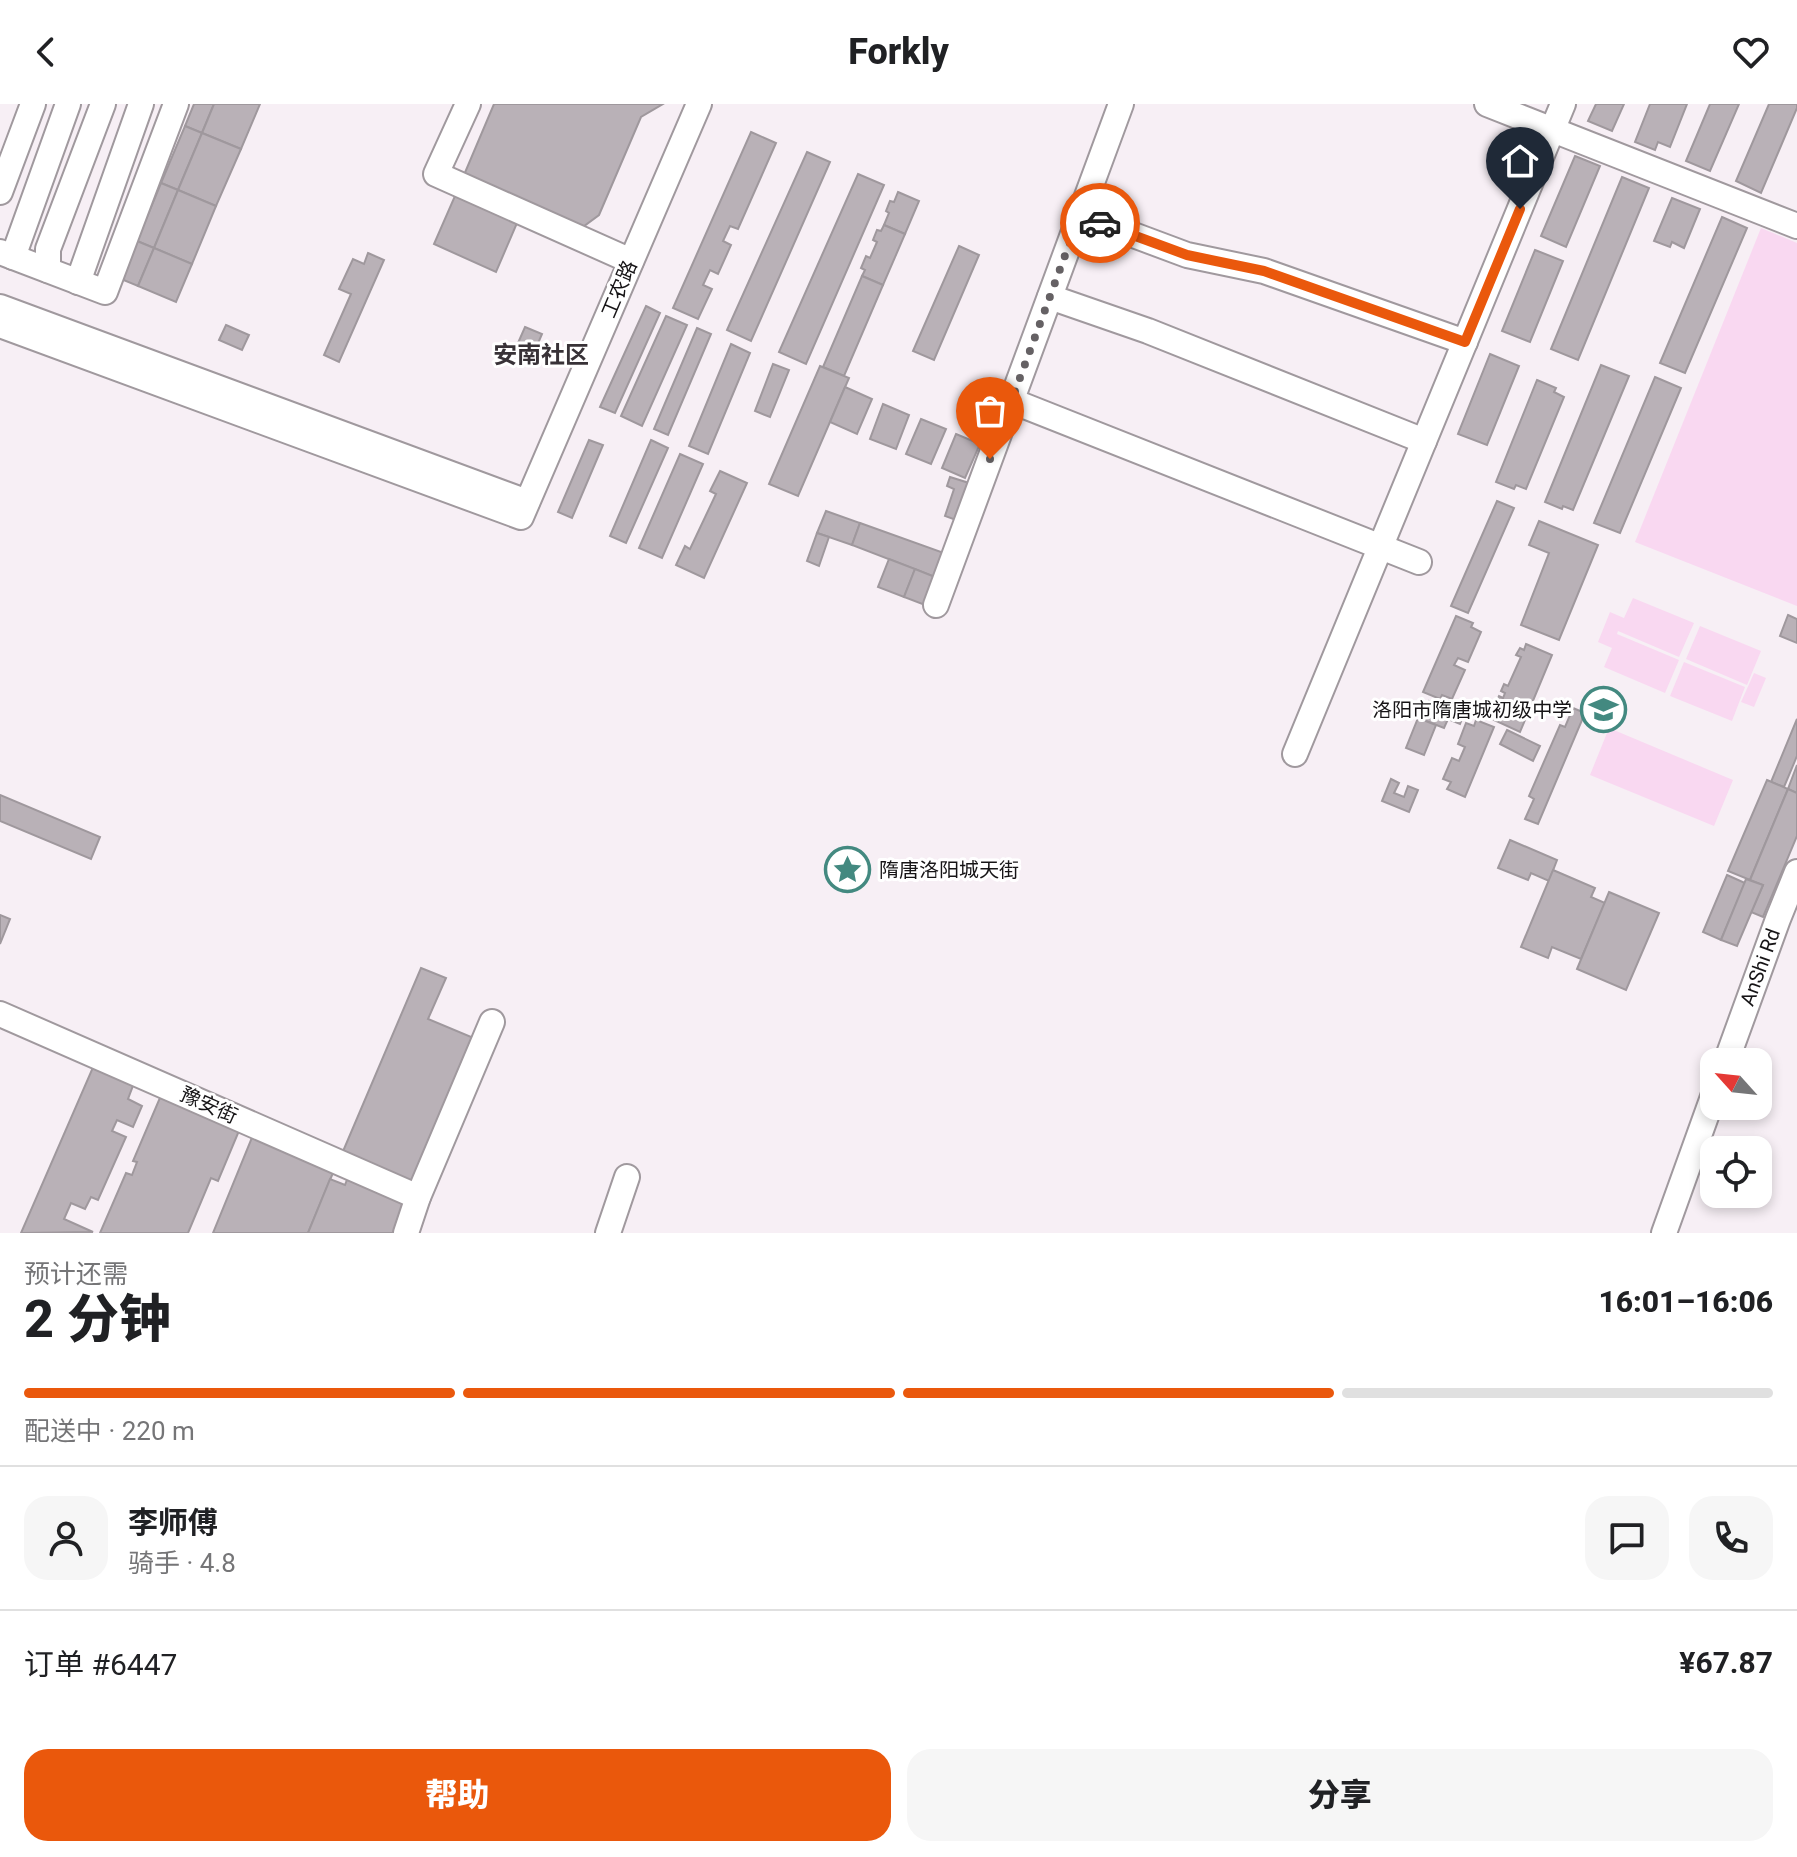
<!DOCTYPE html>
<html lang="zh">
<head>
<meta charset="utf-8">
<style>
	:root { --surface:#fff; --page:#f6f6f6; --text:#202124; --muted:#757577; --line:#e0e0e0; --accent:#ea580c }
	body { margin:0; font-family:Roboto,"Noto Sans SC",sans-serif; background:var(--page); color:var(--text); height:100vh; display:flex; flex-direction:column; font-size:30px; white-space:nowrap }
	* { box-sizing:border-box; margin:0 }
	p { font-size:26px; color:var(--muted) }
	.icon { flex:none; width:44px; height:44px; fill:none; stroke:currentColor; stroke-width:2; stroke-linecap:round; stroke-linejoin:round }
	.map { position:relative; height:1129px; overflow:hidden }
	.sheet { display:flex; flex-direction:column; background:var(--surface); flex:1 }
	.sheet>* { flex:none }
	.needle { width:52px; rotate:297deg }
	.tools { position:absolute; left:1700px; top:944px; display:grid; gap:16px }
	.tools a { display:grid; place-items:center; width:72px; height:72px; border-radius:16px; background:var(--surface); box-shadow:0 4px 12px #0003; font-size:40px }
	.pin { position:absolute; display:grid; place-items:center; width:68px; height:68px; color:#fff; margin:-82px -34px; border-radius:50% 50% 50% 0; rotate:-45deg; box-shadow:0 0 8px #0007 }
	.pin .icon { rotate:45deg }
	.courier { position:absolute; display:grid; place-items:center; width:80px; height:80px; margin:-40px; border:6px solid #ea580c; border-radius:50%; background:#fff; color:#222; box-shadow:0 2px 10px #0007 }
	.headline em { font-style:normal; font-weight:800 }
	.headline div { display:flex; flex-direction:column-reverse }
	.headline { display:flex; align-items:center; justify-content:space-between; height:136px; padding:0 24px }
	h1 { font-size:52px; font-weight:800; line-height:60px }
	.bar { display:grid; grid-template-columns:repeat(4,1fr); gap:12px 8px; align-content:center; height:96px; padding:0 24px }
	.bar i { height:10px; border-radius:6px; background:var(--line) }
	.bar .active { background:var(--accent) }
	.bar p { grid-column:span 4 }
	.line { display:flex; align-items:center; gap:20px; padding:0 24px; border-top:2px solid var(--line) }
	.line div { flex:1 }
	.round { display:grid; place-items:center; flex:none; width:84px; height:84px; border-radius:24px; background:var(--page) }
	.cta { display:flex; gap:16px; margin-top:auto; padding:16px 24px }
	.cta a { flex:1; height:92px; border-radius:24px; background:var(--accent); color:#fff; font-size:32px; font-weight:800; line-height:92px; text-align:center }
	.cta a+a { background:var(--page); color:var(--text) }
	header { display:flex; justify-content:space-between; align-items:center; height:104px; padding:0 24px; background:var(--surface); font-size:36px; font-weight:800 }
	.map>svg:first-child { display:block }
</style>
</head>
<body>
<header><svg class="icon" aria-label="back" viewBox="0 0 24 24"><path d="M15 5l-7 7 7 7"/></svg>Forkly<svg class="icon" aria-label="heart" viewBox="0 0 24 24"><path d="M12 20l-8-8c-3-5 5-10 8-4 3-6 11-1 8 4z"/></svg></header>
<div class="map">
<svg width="1797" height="1129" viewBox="0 0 1797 1129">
	<rect width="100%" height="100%" fill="#f7eff5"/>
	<!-- green -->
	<g fill="#f9d8f1">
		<polygon points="1761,124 1797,139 1797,502 1635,438"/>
		<polygon points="1633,494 1694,519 1679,553 1618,527 1617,530 1679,556 1665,589 1604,563 1612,544 1598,538 1610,508 1624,514"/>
		<polygon points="1700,522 1761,547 1747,581 1686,555"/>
		<polygon points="1684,558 1745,583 1732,617 1670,592"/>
		<polygon points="1754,569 1766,574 1754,603 1741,598"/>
		<polygon points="1609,624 1733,676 1714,722 1590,671"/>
	</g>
	<!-- building -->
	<g fill="#b9b1b7" stroke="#9f989d" stroke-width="2">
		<polygon points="194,0 214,0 202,29 185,22"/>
		<polygon points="214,0 260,0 241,45 202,29"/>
		<polygon points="494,0 663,0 641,13 599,111 576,128 461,78"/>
		<polygon points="1596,0 1624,0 1612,27 1588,17"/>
		<polygon points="1650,0 1687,0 1670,43 1658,38 1655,46 1635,38"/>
		<polygon points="1710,0 1739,0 1710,67 1686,57"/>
		<polygon points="1769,0 1797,0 1797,4 1761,89 1736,77"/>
		<polygon points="185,22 202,29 178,86 161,79"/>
		<polygon points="751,28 776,39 738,125 730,122 723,137 731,141 718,170 710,166 703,181 712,185 698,215 673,204"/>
		<polygon points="202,29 241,45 216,102 178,86"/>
		<polygon points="807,48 830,58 751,237 727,226"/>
		<polygon points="1575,52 1600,62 1566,143 1541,132"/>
		<polygon points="858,70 884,81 806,260 779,248"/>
		<polygon points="1622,73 1649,84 1578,256 1551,245"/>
		<polygon points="161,79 178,86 154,144 137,137"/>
		<polygon points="458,85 520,112 496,168 434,140"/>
		<polygon points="178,86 216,102 192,160 154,144"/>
		<polygon points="898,88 919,97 905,130 884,121 889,109 886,107 890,97 894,98"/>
		<polygon points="1672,94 1700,105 1684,144 1672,138 1670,143 1654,137"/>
		<polygon points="1722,113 1747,124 1685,269 1660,259"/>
		<polygon points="884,121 905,130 883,181 862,172 865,166 861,164 866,152 870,154 877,138 873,136 877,126 881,127"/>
		<polygon points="137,137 154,144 138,182 121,175"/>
		<polygon points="959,142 979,151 934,256 913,247"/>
		<polygon points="154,144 192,160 176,198 138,182"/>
		<polygon points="1535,146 1563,157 1530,238 1502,227"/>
		<polygon points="368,149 384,156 339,258 324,251 351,190 339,185 353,155 364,160"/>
		<polygon points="862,172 883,181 844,272 823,263"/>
		<polygon points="646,202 660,209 615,309 600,303"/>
		<polygon points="666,212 687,221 642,322 621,312"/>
		<polygon points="226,221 249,231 242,246 219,236"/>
		<polygon points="525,223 542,230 531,256 514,248"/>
		<polygon points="697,224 711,230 668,331 654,325"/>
		<polygon points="731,240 750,249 708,350 689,342"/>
		<polygon points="1490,250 1519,262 1487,341 1458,330"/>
		<polygon points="773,260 789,266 770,313 755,307"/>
		<polygon points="1601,261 1629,272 1573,406 1563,402 1562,405 1545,398"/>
		<polygon points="820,262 849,274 798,392 769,380"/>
		<polygon points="1655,273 1681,284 1620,429 1594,419"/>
		<polygon points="1537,276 1556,284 1554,288 1564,293 1526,385 1516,381 1514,385 1496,378"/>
		<polygon points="845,283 872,295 857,330 830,318"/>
		<polygon points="883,300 909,311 896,345 870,335"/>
		<polygon points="921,315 946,325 931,360 906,350"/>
		<polygon points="956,330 980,340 965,374 942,364"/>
		<polygon points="589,336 603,341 572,414 558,408"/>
		<polygon points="651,336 668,344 626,439 610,432"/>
		<polygon points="680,350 703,360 662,454 639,444"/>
		<polygon points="720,367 747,379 704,474 676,461 685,442 690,445 716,390 710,387"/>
		<polygon points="950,373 969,379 956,416 945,412 954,385 947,382"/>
		<polygon points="1497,397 1514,404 1468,509 1451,502"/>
		<polygon points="826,407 860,419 852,441 817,429"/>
		<polygon points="1539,417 1598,441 1559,536 1521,521 1549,449 1529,441"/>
		<polygon points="860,419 944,449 935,473 852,441"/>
		<polygon points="817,429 829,433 819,462 807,457"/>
		<polygon points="889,455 915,465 904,493 878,483"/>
		<polygon points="915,465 935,473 925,501 904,493"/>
		<polygon points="1788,511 1797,515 1797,539 1780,532"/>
		<polygon points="1456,512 1473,519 1471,523 1481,528 1468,558 1458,554 1454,561 1465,566 1452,595 1442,591 1440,595 1423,588"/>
		<polygon points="1526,540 1552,551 1520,628 1494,616 1500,602 1495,601 1499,592 1503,594 1505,589 1501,587 1504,580 1508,582 1521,553 1516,551 1520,544 1524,546"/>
		<polygon points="1429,597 1464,610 1460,620 1448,615 1444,624 1418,614 1421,605 1425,606"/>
		<polygon points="1573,604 1585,609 1538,720 1525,715 1534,695 1529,692 1560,621 1565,623"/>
		<polygon points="1418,614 1436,621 1424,651 1406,644"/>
		<polygon points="1797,615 1797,652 1784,683 1771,678"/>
		<polygon points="1476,616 1494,623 1465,693 1447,685 1451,678 1443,675 1452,654 1459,657 1465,643 1458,640 1466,619 1474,622"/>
		<polygon points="1507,626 1540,642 1533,657 1500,640"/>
		<polygon points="1797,661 1797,689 1788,685"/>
		<polygon points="1391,675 1399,679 1394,689 1404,693 1408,682 1418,686 1409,708 1382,697"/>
		<polygon points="1767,676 1788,685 1750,776 1728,767"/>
		<polygon points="1788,685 1797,689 1797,732 1763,813 1751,808 1763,781 1750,776"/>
		<polygon points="0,691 100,733 91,755 0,717"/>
		<polygon points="1510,736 1557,756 1549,777 1531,769 1528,776 1498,764"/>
		<polygon points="1553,766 1595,784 1591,793 1605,799 1581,855 1552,843 1548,854 1521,843"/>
		<polygon points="1727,771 1745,779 1721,836 1703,828"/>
		<polygon points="1746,775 1763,781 1737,842 1721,836"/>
		<polygon points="1609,788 1659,809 1626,886 1577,865"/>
		<polygon points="0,811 10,815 0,840"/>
		<polygon points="421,864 446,874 428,915 476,935 413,1082 341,1052"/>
		<polygon points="94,961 134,979 128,995 142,1002 133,1023 117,1016 112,1027 126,1033 98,1096 91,1093 85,1105 71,1099 64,1115 93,1128 21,1129"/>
		<polygon points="162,989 241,1022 218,1077 211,1074 188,1129 100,1129 126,1069 132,1071 137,1058 133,1057"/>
		<polygon points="253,1031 335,1064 308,1129 213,1129"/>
		<polygon points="348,1073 416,1101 395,1129 308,1129 330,1075 345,1081"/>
	</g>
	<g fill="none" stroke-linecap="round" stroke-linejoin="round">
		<defs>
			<g id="minor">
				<polyline points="468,0 436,70 631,157"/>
				<polyline points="1487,0 1797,122"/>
				<polyline points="0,88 33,0"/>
				<polyline points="1080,111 1187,151 1264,167 1465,238"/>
				<polyline points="0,148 105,188 176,0"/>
				<polyline points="13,153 68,0"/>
				<polyline points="48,166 48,145 103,0"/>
				<polyline points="78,178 141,0"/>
				<polyline points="1050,193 1148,227 1424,337"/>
				<polyline points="0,203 527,398"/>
				<polyline points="0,221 521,413 699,0"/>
				<polyline points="1012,297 1419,458"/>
				<polyline points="936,501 1121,0"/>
				<polyline points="1295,650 1563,0"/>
				<polyline points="0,910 418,1093"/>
				<polyline points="1726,958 1778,815 1797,768"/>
				<polyline points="406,1129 418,1093 492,918"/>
				<polyline points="608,1129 627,1073"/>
				<polyline points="1664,1129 1714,990"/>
			</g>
		</defs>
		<!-- minor casing -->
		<use href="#minor" stroke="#a0999e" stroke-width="28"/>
		<!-- minor -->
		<use href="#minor" stroke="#fff" stroke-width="24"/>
	</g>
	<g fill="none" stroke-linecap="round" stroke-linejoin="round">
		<!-- done -->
		<polyline stroke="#656164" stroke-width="8" stroke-dasharray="0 14.4" points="990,355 1080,111 1100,119"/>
		<!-- route -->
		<polyline stroke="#ea580c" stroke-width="10" points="1100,119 1187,151 1264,167 1465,238 1520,105"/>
	</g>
	<!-- icons -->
	<defs>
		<symbol id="school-ring" viewBox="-11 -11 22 22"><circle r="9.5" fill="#fff" stroke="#438980" stroke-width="1.5"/><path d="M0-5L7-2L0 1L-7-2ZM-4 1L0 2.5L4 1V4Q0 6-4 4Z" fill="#438980"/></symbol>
		<symbol id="sight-ring" viewBox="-11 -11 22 22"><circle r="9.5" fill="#fff" stroke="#438980" stroke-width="1.5"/><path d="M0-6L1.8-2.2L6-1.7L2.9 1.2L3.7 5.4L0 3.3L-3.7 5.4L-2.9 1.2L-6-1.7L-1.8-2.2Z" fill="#438980"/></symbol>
	</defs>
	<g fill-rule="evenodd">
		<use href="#school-ring" x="1578" y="580" width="51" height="51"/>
		<use href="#sight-ring" x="822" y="740" width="51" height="51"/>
	</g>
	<g text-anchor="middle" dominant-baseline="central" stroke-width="6" stroke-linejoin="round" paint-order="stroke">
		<!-- street labels -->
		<g font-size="20" fill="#161416" stroke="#fff">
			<text transform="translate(619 185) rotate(-67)">工农路</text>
			<text transform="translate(1760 863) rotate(-70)">AnShi Rd</text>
			<text transform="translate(209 1001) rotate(24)">豫安街</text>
		</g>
		<!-- poi labels -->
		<g font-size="20" fill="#161416" stroke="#fff" text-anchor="end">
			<text x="1572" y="606">洛阳市隋唐城初级中学</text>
			<text x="879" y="766" text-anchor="start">隋唐洛阳城天街</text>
		</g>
		<!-- quarter labels -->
		<g font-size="24" font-weight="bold" fill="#383237" stroke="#fff">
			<text x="541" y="251">安南社区</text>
		</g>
	</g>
</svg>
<div class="tools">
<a><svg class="needle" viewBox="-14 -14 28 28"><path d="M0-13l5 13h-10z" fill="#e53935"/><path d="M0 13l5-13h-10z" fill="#757577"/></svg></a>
<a><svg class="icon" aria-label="locate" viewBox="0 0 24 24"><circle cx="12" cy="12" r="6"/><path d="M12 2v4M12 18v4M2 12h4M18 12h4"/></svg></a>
</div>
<div class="pin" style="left:990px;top:355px;background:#ea580c"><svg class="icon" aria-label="bag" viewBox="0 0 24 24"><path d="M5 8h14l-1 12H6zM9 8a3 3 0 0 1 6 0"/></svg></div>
<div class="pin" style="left:1520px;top:105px;background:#1f2937"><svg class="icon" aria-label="home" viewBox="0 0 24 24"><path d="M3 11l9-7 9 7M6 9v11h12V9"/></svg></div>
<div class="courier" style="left:1100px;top:119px"><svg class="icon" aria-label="car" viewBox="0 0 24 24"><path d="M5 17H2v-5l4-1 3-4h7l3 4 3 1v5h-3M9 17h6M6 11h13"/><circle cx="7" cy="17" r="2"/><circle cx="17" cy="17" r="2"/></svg></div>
</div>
<section class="sheet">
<div class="headline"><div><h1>2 分钟</h1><p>预计还需</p></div><em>16:01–16:06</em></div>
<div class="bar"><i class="active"></i><i class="active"></i><i class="active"></i><i></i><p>配送中 · 220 m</p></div>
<div class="line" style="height:144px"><a class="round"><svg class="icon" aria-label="person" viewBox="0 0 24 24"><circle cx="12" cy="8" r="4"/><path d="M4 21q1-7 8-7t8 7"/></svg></a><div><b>李师傅</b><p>骑手 · 4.8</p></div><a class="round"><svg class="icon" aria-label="chat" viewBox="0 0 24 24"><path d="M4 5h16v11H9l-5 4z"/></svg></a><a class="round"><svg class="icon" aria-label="phone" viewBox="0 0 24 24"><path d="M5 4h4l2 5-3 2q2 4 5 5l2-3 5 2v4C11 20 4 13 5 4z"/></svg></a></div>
<div class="line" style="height:104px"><div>订单 #6447</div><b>¥67.87</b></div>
<div class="cta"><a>帮助</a><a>分享</a></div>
</section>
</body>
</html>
